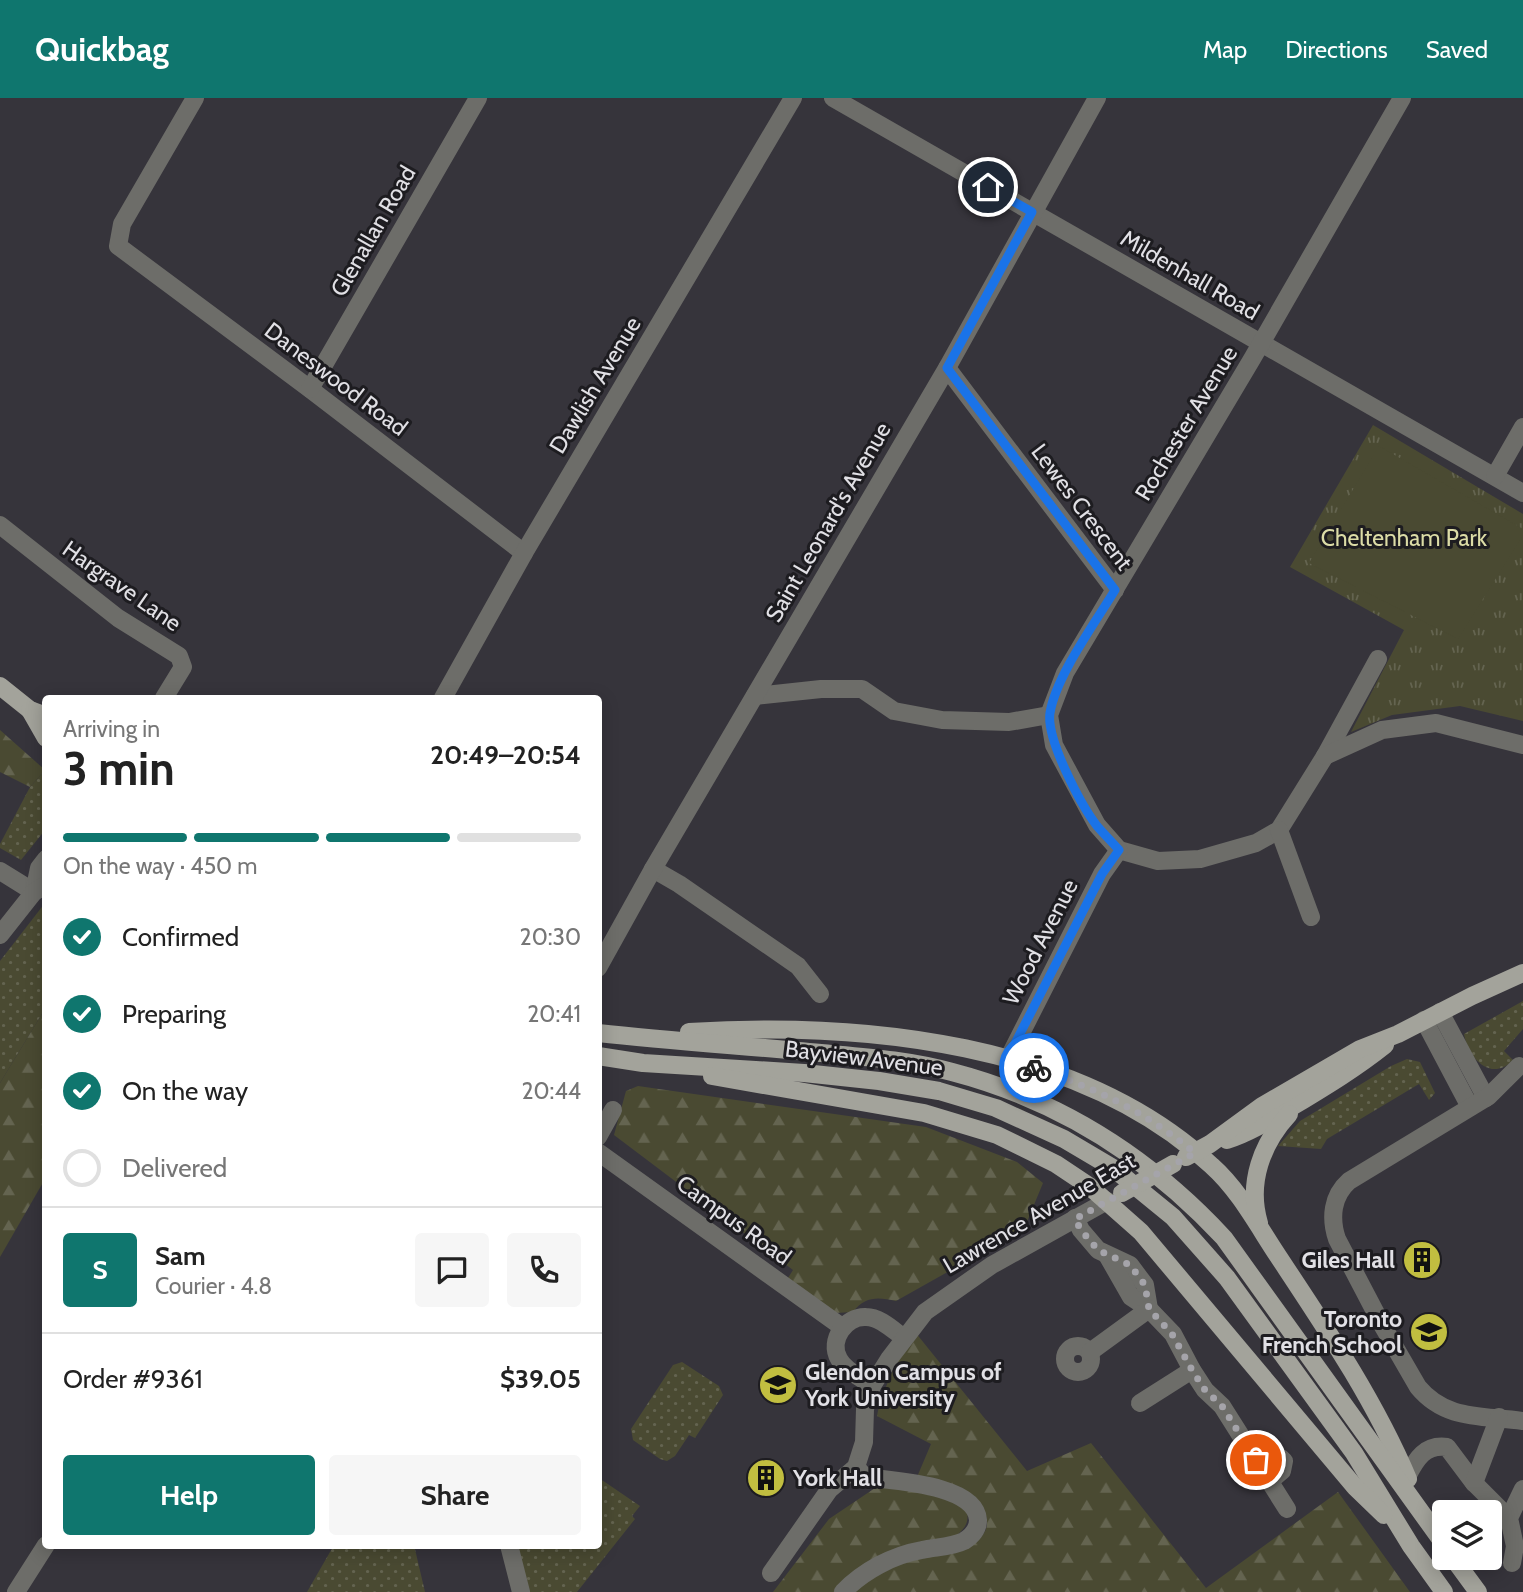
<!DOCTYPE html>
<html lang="en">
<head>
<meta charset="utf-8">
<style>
	:root { --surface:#fff; --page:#f6f6f6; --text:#222; --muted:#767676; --line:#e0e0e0; --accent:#0f766e }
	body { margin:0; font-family:Cabin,sans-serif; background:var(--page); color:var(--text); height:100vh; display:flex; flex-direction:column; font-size:26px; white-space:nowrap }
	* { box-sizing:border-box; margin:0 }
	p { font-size:23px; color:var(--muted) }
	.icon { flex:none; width:38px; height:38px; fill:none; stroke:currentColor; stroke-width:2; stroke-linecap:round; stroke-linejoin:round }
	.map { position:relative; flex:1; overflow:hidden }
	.side { position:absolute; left:42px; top:597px; width:560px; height:854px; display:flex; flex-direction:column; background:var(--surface); border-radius:7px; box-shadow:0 4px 18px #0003 }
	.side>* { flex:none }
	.tools { position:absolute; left:1432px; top:1402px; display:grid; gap:14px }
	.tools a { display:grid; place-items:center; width:70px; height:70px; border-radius:7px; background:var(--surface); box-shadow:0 4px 18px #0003; font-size:35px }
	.pin { position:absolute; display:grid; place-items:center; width:60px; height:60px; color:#fff; margin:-30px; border:4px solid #fff; border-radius:50%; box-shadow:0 2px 7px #0007 }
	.courier { position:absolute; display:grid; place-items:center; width:70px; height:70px; margin:-35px; border:5px solid #1a73e8; border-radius:50%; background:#fff; color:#222; box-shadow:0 2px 9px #0007 }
	.overview em { font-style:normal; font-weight:700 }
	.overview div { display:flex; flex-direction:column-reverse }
	.overview { display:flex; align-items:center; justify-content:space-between; height:119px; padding:0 21px }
	h1 { font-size:46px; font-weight:700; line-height:52px }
	.bar { display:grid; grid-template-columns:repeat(4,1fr); gap:10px 7px; align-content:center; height:84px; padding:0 21px }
	.bar i { height:9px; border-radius:5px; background:var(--line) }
	.bar .active { background:var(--accent) }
	.bar p { grid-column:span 4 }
	.line { display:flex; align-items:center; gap:18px; padding:0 21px; border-top:2px solid var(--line) }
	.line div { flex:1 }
	.round { display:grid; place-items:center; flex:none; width:74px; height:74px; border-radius:7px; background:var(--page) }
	ol { padding:0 21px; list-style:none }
	li { display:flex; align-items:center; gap:21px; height:77px }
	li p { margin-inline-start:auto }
	li .icon { padding:7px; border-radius:50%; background:var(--accent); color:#fff; stroke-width:4 }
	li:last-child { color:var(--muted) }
	li i { width:38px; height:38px; border:4px solid var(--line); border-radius:50% }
	.cta { display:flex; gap:14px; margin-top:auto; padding:14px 21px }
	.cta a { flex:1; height:80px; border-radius:7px; background:var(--accent); color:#fff; font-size:28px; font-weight:700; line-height:80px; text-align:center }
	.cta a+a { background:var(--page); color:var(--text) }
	header { display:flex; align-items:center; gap:42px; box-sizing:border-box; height:98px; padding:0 35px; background:var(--accent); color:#fff }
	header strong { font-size:33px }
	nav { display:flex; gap:38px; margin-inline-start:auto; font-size:24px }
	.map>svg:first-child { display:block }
</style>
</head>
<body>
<header>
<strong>Quickbag</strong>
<nav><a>Map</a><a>Directions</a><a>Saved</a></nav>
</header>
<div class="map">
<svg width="1523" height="1494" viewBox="0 0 1523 1494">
	<defs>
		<pattern id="grass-dots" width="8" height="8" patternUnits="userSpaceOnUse" patternTransform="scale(1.75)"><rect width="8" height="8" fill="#4a4a32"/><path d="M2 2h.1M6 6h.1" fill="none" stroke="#646450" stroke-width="1.8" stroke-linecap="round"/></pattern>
		<pattern id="forest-firs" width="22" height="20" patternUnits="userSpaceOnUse" patternTransform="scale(1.75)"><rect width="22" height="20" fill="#4a4a32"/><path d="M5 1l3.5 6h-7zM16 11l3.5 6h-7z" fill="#646450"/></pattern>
		<pattern id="park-tufts" width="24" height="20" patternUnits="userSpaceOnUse" patternTransform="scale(1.75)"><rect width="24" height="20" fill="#4a4a32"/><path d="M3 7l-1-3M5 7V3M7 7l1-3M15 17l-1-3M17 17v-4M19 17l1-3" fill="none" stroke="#646450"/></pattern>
	</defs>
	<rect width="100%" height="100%" fill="#36343b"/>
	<!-- grass -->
	<g fill="url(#grass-dots)">
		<polygon points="45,672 45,732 21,762 0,750 0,746 30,689"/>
		<polygon points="45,805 45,911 0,985 0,863"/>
		<path d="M1523,903v28l-19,22 9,9c-22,23 -45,-2 -49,-26z"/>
		<polygon points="1407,961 1420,964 1435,995 1429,1002 1419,986 1327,1041 1321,1051 1278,1048 1300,1023 1391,968"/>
		<polygon points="682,1264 719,1288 723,1297 695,1340 689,1337 675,1358 667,1363 660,1361 633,1342 631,1331 673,1267"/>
		<polygon points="599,1380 640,1408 632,1418 635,1421 577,1494 529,1494 515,1447 598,1447"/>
		<polygon points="334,1447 414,1447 425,1494 307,1494"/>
	</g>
	<!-- forest -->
	<g fill="url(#forest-firs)">
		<polygon points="0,632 45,672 30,689 0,674"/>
		<polygon points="45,911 45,1081 0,1159 0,985"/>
		<path d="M638,988l288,41 91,35 26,21 -19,46 -128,72c-18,-4 -31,-5 -43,11l-18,1 -47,-35 5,-8 -179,-135 12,-44z"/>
		<path d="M911,1229l116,144 64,-28 115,145 132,-96 72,100h-560l6,-6c17,-9 35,-21 53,-28 20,-7 45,-4 63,-14 8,-4 15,-12 15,-21 0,-35 -44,-39 -70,-46l14,-33 -54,-28 3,-15z"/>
		<path d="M878,1388l64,8 25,15c2,14 -1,18 -11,27l-106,40 -16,16h-61l56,-73z"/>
	</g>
	<!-- park -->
	<polygon fill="url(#park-tufts)" points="1373,327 1523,416 1523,623 1460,608 1392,617 1351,634 1404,532 1290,469"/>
	<!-- pitch -->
	<polygon fill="#4a4a32" points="1379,348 1523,431 1523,437 1458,541 1309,465"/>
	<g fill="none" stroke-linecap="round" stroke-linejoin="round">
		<!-- minor -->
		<g stroke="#6d6d69" stroke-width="18">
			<polyline points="195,0 122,126 118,148 310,291 524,455"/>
			<polyline points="833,0 1523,395"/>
			<polyline points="947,270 1115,492"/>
			<polyline points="310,291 478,0"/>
			<polyline points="1495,378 1523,329"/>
			<polyline points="0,427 118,520 179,558 183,569 164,600"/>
			<polyline points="1378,561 1325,658 1279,732 1256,745 1200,761 1158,763 1119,752 1097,727 1054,647 1049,617 1065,575 1252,261 1402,0"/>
			<polyline points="755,598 821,591 862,591 894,613 942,622 1009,624 1049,617"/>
			<polyline points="443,600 524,455 793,0"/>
			<polyline points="1325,658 1382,632 1436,625 1523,647"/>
			<polyline points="1279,732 1311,819"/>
			<polyline points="653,771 679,786 798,868 820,896"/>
			<polyline points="0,773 34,794"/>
			<polyline points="34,794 39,770 46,761"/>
			<polyline points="0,837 34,794 46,787"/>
			<polyline points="598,870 653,771 947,270 1097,0"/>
			<polyline points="1440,914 1486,1000"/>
			<polyline points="1424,922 1470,1009"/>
			<polyline points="1008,961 1102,776 1119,752"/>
			<path d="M1519,968l-30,30 -140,85c-17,15 -19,37 -12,58l44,84 37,64c28,34 65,28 105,34"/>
			<polyline points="598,1039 613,1012"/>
			<polyline points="598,1054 842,1229"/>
			<polyline points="1075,1120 1081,1132 1098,1152 1130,1167 1145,1187 1149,1211"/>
			<polyline points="1107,1157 1131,1199 1149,1211 1173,1236 1192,1272 1205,1292 1222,1308 1287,1411"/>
			<circle cx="1078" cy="1261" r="13"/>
			<polyline points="1090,1254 1149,1211"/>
			<path d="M872,1288c-11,-9 -27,-15 -33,-27 -11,-19 7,-43 27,-42 14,0 27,13 38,21"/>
			<polyline points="1140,1305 1192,1272"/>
			<path d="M1256,1362c12,-6 19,-9 28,1l-2,10 -13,11"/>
			<path d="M1407,1379c9,-18 18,-33 40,-30l27,36 35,35"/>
			<polyline points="1474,1385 1499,1319"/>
			<polyline points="509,1447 521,1494"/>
			<polyline points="1512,1465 1515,1448 1509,1420 1523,1391"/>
			<polyline points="771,1475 829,1392 856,1369 864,1344 865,1311 872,1288 889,1261 925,1214 992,1167 1107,1103"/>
			<polyline points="16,1494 46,1447"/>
			<path d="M843,1494c20,-21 50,-37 79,-42 14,-3 30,-3 42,-9 8,-5 14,-11 14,-21 -2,-36 -86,-39 -113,-43l-9,-10"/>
		</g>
		<!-- major -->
		<g stroke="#a3a39b" stroke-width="18">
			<polyline points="0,588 30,612 46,618"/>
			<polyline points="30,612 46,640"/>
			<path d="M689,934c173,-11 390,10 523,134 27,24 46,60 66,90 47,71 96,143 130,223"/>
			<path d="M598,935c74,8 149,13 223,20 43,4 88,7 131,19 107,28 197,85 272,166l220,306"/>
			<polyline points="598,958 643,965 804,975 879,983 939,993 996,1010 1064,1041 1113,1070 1173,1119 1227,1180 1354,1355 1411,1448 1444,1494"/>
			<polyline points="712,978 924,1015 997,1037 1056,1066 1089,1088 1141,1134 1355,1389 1384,1417"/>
			<path d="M1227,1042c22,-7 43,-20 63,-32 33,-20 65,-39 95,-63"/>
			<polyline points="1186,1059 1210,1046 1262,1008 1360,951 1398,936 1472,898 1523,875"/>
			<path d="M1259,1125c-12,-40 3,-80 30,-109"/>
			<polyline points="1453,1460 1478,1494"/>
		</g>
		<!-- major-bridge -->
		<polyline stroke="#a3a39b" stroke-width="18" points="1122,1095 1173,1066"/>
	</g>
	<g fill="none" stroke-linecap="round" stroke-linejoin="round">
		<!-- done -->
		<path stroke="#a5a4aa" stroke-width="7" stroke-dasharray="0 12.6" d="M1034,970c62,20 110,43 161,85l-120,66 6,11 17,20 32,15 15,20 4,24 23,25 20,36 13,20 17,16 34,54"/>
		<!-- route -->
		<path stroke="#1a73e8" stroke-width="9" d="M988,89l44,25 -85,156 168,222c-20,33 -59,86 -65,123 -4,26 31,92 47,113 7,8 15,16 22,24l-17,24 -95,185 27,9"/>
	</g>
	<!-- icons -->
	<defs>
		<symbol id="building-disc" viewBox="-11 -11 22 22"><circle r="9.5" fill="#c1be40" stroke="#1d1c20"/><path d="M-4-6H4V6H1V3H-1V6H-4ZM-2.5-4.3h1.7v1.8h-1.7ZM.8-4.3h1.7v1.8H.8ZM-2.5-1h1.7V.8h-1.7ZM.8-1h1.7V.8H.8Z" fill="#111"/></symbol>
		<symbol id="school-disc" viewBox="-11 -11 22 22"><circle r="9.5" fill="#c1be40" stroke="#1d1c20"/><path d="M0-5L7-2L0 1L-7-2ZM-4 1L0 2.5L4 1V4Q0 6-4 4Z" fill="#111"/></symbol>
		<symbol id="university-disc" viewBox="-11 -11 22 22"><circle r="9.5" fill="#c1be40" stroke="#1d1c20"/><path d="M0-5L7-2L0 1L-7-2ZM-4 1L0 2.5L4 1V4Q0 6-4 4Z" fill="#111"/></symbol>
	</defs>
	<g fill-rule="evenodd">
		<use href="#building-disc" x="1400" y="1140" width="44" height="44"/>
		<use href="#school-disc" x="1407" y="1212" width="44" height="44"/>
		<use href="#university-disc" x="756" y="1265" width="44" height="44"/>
		<use href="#building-disc" x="744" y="1358" width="44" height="44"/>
	</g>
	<g text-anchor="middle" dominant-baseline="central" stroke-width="6" stroke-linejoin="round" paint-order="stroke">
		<!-- street labels -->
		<g font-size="23" fill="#e1e0e5" stroke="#1d1c20">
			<text transform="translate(373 133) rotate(-60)">Glenallan Road</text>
			<text transform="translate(1190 177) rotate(30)">Mildenhall Road</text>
			<text transform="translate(336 281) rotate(37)">Daneswood Road</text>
			<text transform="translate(595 287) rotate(-59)">Dawlish Avenue</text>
			<text transform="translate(1186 325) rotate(-59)">Rochester Avenue</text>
			<text transform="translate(1082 409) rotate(53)">Lewes Crescent</text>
			<text transform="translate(828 424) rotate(-60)">Saint Leonard's Avenue</text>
			<text transform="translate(122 488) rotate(35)">Hargrave Lane</text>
			<text transform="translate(1040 844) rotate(-63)">Wood Avenue</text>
			<text transform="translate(864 960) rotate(7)">Bayview Avenue</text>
			<text transform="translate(1039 1115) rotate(-30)">Lawrence Avenue East</text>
			<text transform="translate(734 1122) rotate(36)">Campus Road</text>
		</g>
		<!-- park labels -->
		<g font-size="23" fill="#dcdca6" stroke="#1d1c20">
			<text x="1404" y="440">Cheltenham Park</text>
		</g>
		<!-- poi labels -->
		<g font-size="23" font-weight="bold" fill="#e1e0e5" stroke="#1d1c20" text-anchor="end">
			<text x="1395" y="1162">Giles Hall</text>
			<text x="1402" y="1221">Toronto<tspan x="1402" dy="26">French School</tspan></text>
			<text x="805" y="1274" text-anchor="start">Glendon Campus of<tspan x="805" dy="26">York University</tspan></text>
			<text x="793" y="1380" text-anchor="start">York Hall</text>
		</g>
	</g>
</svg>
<div class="tools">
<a><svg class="icon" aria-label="layers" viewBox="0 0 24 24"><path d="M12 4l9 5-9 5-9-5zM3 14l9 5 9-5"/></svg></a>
</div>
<div class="pin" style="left:1256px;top:1362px;background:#ea580c"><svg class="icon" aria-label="bag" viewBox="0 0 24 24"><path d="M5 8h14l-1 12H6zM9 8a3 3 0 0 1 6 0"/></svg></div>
<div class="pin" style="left:988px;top:89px;background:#1f2937"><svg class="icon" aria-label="home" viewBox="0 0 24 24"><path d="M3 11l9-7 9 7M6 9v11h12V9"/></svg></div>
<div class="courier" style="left:1034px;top:970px"><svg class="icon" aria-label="bike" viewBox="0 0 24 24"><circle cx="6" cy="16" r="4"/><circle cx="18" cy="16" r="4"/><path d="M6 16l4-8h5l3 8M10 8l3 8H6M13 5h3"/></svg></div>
<section class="side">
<div class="overview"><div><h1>3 min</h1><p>Arriving in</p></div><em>20:49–20:54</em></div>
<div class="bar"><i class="active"></i><i class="active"></i><i class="active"></i><i></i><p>On the way · 450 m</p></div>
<ol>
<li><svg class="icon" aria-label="check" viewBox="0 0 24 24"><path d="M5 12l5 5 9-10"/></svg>Confirmed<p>20:30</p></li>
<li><svg class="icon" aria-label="check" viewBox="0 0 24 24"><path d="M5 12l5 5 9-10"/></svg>Preparing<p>20:41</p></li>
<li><svg class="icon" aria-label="check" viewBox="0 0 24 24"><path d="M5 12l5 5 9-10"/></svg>On the way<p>20:44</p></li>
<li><i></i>Delivered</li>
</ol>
<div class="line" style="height:126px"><b class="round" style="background:var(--accent);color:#fff">S</b><div><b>Sam</b><p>Courier · 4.8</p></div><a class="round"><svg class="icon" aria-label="chat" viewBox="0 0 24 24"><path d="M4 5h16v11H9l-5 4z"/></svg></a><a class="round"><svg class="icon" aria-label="phone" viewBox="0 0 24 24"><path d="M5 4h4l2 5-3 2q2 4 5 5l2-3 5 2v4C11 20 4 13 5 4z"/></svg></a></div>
<div class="line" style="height:91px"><div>Order #9361</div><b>$39.05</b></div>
<div class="cta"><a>Help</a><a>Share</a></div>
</section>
</div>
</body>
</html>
